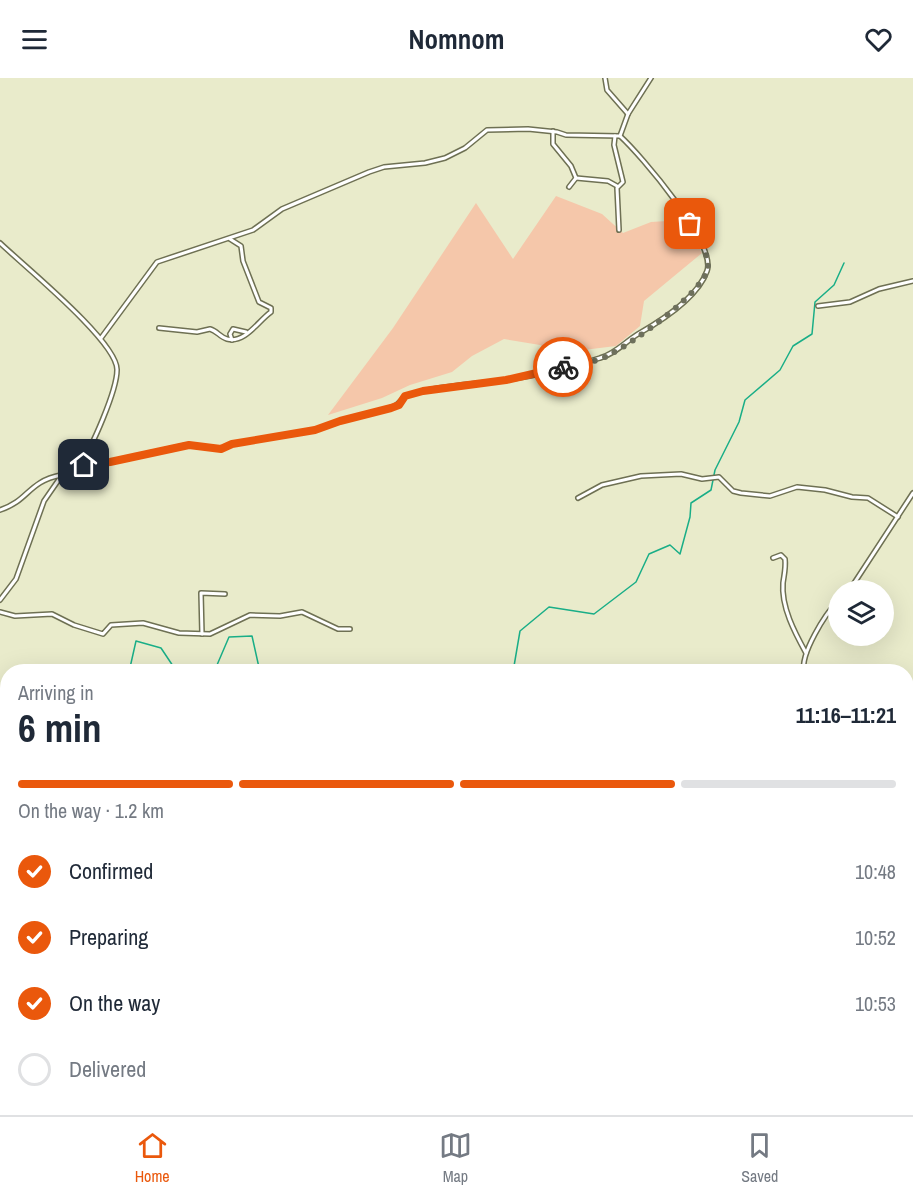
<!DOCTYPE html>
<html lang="en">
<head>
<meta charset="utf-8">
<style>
	:root { --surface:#fff; --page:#f6f6f7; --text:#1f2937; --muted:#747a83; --line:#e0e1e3; --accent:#ea580c }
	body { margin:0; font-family:"Archivo Narrow",sans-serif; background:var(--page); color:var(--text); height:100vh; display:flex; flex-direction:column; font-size:22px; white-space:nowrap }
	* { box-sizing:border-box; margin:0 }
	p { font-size:20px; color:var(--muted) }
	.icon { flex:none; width:33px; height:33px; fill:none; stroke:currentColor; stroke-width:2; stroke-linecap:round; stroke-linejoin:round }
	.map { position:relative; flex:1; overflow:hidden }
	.details { position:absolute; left:0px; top:586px; width:914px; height:452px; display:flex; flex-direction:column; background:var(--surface); border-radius:24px 24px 0 0; box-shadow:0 6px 24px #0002 }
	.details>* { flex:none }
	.buttons { position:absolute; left:828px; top:502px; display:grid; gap:12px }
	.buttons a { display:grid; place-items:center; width:66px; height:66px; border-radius:50%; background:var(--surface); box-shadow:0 6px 24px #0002; font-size:30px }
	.pin { position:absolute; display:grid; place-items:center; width:51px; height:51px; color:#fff; margin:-26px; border-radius:12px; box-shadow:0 3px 9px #0006 }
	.courier { position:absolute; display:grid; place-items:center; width:60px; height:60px; margin:-30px; border:4px solid #ea580c; border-radius:50%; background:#fff; color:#222; box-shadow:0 2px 8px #0007 }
	.headline em { font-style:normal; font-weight:700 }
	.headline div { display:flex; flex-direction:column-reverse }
	.headline { display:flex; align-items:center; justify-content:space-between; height:102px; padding:0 18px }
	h1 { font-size:39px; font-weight:700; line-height:45px }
	.bar { display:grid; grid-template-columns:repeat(4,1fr); gap:9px 6px; align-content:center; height:72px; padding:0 18px }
	.bar i { height:8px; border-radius:4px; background:var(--line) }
	.bar .active { background:var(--accent) }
	.bar p { grid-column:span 4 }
	ol { padding:0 18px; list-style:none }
	li { display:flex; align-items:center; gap:18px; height:66px }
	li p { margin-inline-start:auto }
	li .icon { padding:6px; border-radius:50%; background:var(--accent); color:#fff; stroke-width:4 }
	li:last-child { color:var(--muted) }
	li i { width:33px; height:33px; border:3px solid var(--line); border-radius:50% }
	header { display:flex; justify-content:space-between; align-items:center; height:78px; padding:0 18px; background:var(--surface); font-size:27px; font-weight:700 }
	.tabs { display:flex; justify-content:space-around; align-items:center; height:84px; border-top:2px solid var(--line); background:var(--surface); font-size:16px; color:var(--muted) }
	.tabs a { display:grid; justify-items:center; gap:3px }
	.tabs .active { color:var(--accent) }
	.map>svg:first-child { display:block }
</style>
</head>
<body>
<header><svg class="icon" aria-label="menu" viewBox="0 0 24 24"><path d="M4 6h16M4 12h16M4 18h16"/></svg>Nomnom<svg class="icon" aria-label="heart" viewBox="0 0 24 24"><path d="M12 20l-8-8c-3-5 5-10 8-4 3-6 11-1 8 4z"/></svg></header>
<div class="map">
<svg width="913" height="1037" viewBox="0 0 913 1037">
	<rect width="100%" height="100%" fill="#e9ebcb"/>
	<!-- green -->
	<polygon fill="#f5c7aa" points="556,118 602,136 623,155 651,144 683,142 702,175 644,223 640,248 616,268 559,275 540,267 504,261 472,278 452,294 410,307 382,320 328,337 393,250 476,125 513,181"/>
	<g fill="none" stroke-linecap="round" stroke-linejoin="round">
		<!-- stream -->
		<g stroke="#19ae87" stroke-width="1.5">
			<polyline points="129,594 136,563 161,570 177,594"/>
			<polyline points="211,594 214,594 229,559 252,558 260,594"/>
			<polyline points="513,594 520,553 549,529 594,536 636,504 649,476 670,467 680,476 690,439 691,425 711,412 715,392 739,344 745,322 780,292 793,268 812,256 815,224 834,207 844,185"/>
			<polyline points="0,619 8,615"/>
		</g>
		<defs>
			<g id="minor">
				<polyline points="605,0 607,12 628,36"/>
				<polyline points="553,53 553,66 571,88 576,100 569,109"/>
				<polyline points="615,58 614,67 623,104 617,110 619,152"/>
				<polyline points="576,100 608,103 617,108"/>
				<path d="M0,165c23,22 118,99 117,127 0,20 -25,78 -37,94"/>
				<polyline points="818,228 850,224 879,211 913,203"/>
				<path d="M159,250l38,4 13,-3c7,2 10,8 17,10 18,5 32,-19 44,-27v-4l-12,-6 -16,-41 -2,-15 -11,-7"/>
				<polyline points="101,260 157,184 253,152 282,131 369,94 384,89 425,85 445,80 465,70 487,52 528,51 557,54 566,57 620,58 628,36 651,0"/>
				<polyline points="232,262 230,256 233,251 246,254"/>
				<polyline points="578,420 602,407 641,398 681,396 702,401 719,399 733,413 741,415 770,418 797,409 825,412 852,419 868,420 898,439"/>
				<path d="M0,432c30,-10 27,-28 61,-35"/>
				<path d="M773,480l8,-3 4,4c1,9 -1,16 -2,24 -2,24 12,50 23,70"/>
				<polyline points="849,513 913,415"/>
				<path d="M0,522l16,-21 28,-78 18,-26 17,-10 31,-3 77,-17 34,4 11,-5 83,-14 25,-9 51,-13c8,-3 10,-10 18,-13 28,-9 59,-10 89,-14 32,-4 72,-13 102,-23 15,-4 25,-16 38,-24 23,-13 60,-37 69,-63 10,-27 -67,-117 -87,-135"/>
				<polyline points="0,534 15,538 52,536 74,547 103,556 111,547 143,545 179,555 210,556 250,537 280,538 302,534 338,551 350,551"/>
				<polyline points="202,556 201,515 225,516"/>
				<path d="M804,594c-4,-18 21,-58 34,-71"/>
				<polyline points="0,690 8,689"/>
				<polyline points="906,849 913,852"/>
				<polyline points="906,910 913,907"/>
				<polyline points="906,1000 913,995"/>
				<polyline points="460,1030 465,1037"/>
				<polyline points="570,1034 592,1037"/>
				<polyline points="268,1037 271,1030"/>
				<polyline points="445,1037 449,1030"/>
				<polyline points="569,1037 572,1030"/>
				<polyline points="658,1037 663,1030"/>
				<polyline points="862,1037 868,1030"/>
			</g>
		</defs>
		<!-- minor casing -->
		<use href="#minor" stroke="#6e7053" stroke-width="6"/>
		<!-- minor -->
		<use href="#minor" stroke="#fff" stroke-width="3"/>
	</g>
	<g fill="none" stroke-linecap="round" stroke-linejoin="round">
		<!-- done -->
		<path stroke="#6e705c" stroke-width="6" stroke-dasharray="0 10.8" d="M563,289c14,-2 32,-5 44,-11 23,-11 100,-65 101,-90 0,-15 -11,-29 -18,-42"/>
		<!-- route -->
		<polyline stroke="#ea580c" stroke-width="8" points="84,387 110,384 189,367 221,371 232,366 315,352 340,343 391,330 399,327 405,318 423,313 506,302 563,289"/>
	</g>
</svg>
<div class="buttons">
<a><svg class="icon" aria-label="layers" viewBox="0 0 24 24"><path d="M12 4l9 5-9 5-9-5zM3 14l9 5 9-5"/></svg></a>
</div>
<div class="pin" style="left:690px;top:146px;background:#ea580c"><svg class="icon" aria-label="bag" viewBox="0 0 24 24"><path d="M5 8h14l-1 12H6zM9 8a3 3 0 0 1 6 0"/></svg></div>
<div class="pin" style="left:84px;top:387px;background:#1f2937"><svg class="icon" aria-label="home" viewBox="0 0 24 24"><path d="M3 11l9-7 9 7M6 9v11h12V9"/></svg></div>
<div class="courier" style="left:563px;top:289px"><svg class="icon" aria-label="bike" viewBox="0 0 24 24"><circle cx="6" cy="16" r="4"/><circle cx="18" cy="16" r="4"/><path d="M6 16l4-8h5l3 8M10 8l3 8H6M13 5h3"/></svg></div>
<section class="details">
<div class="headline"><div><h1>6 min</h1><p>Arriving in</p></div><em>11:16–11:21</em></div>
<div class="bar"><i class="active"></i><i class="active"></i><i class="active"></i><i></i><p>On the way · 1.2 km</p></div>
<ol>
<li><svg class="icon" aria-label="check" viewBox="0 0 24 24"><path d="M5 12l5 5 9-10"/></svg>Confirmed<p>10:48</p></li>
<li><svg class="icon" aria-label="check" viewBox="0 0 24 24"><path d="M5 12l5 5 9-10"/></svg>Preparing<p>10:52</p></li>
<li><svg class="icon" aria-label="check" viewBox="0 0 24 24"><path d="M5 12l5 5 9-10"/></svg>On the way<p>10:53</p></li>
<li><i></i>Delivered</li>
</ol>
</section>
</div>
<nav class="tabs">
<a class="active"><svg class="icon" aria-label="home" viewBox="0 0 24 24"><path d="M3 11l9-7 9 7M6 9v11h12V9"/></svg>Home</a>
<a><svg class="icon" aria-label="map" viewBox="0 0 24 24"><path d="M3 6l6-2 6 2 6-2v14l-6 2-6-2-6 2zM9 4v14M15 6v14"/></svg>Map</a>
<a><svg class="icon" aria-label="saved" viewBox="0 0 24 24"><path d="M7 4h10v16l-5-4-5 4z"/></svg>Saved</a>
</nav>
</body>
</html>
